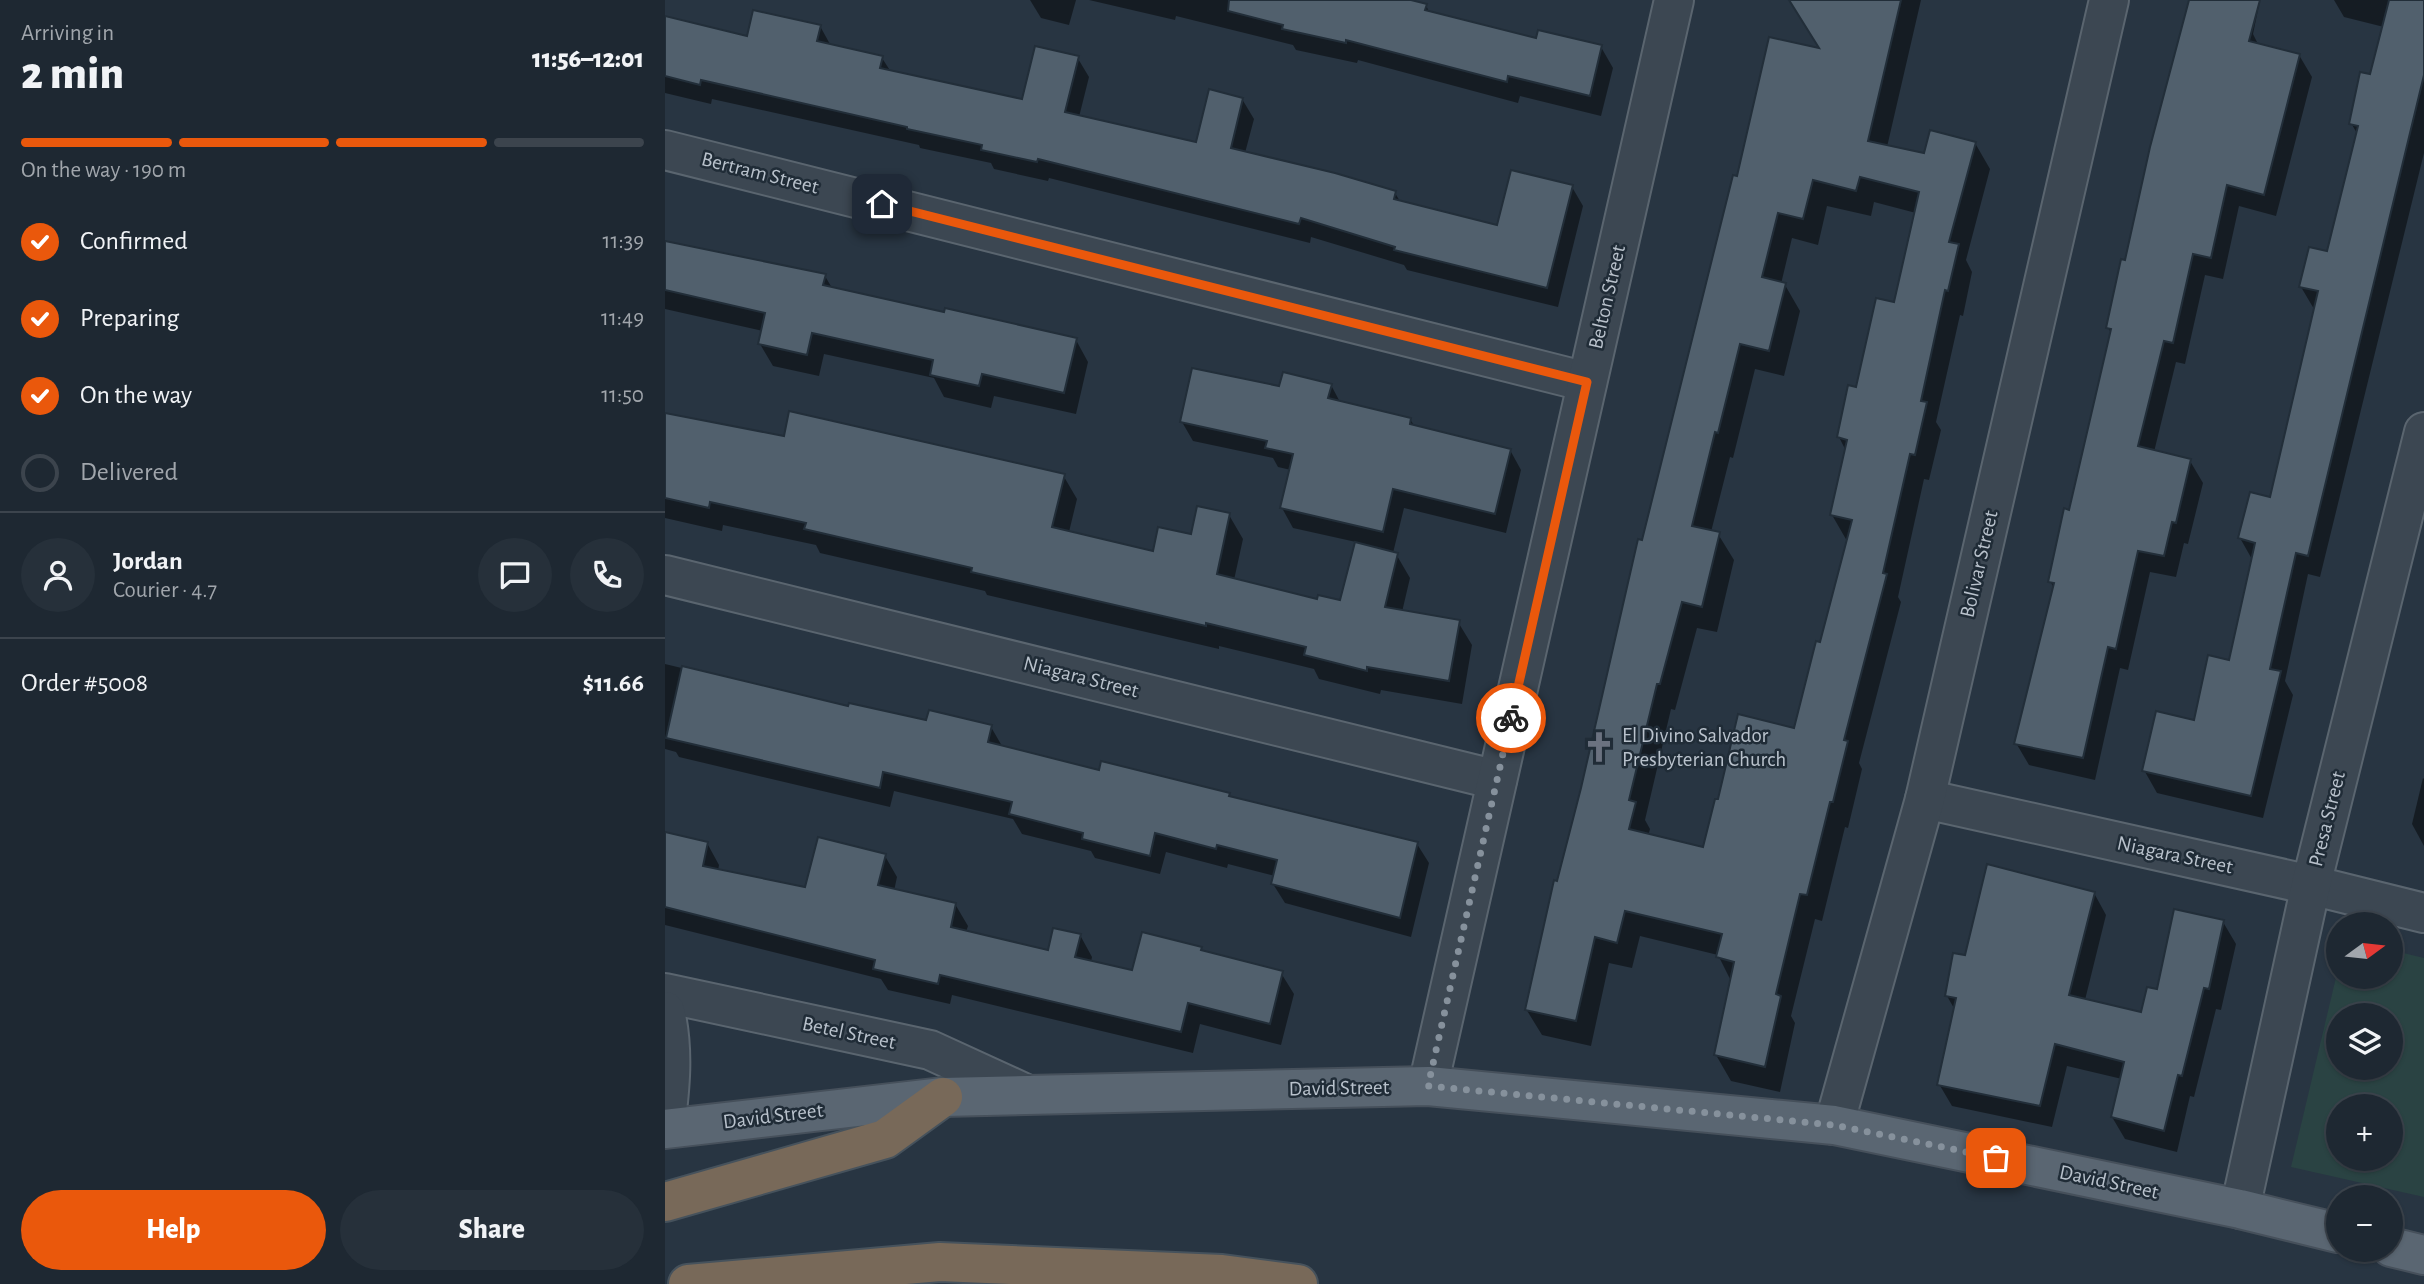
<!DOCTYPE html>
<html lang="en">
<head>
<meta charset="utf-8">
<style>
	:root { --surface:#1e2832; --page:#26303a; --text:#f1f3f6; --muted:#a1a6ac; --line:#3c444d; --accent:#ea580c }
	body { margin:0; font-family:"Alegreya Sans",sans-serif; background:var(--page); color:var(--text); height:100vh; display:flex; flex-direction:column; font-size:26px; white-space:nowrap }
	* { box-sizing:border-box; margin:0 }
	p { font-size:23px; color:var(--muted) }
	.icon { flex:none; width:38px; height:38px; fill:none; stroke:currentColor; stroke-width:2; stroke-linecap:round; stroke-linejoin:round }
	.map { position:relative; flex:1; overflow:hidden }
	.sheet { display:flex; flex-direction:column; background:var(--surface); width:665px }
	.sheet>* { flex:none }
	.needle { width:46px; rotate:75deg }
	.fabs { position:absolute; left:1661px; top:912px; display:grid; gap:14px }
	.fabs a { display:grid; place-items:center; width:77px; height:77px; border-radius:50%; background:var(--surface); box-shadow:0 2px 5px #0004,0 0 0 2px var(--line); font-size:35px }
	.pin { position:absolute; display:grid; place-items:center; width:60px; height:60px; color:#fff; margin:-30px; border-radius:14px; box-shadow:0 4px 10px #0006 }
	.courier { position:absolute; display:grid; place-items:center; width:70px; height:70px; margin:-35px; border:5px solid #ea580c; border-radius:50%; background:#fff; color:#222; box-shadow:0 2px 9px #0007 }
	.headline em { font-style:normal; font-weight:800 }
	.headline div { display:flex; flex-direction:column-reverse }
	.headline { display:flex; align-items:center; justify-content:space-between; height:119px; padding:0 21px }
	h1 { font-size:46px; font-weight:800; line-height:52px }
	.bar { display:grid; grid-template-columns:repeat(4,1fr); gap:10px 7px; align-content:center; height:84px; padding:0 21px }
	.bar i { height:9px; border-radius:5px; background:var(--line) }
	.bar .selected { background:var(--accent) }
	.bar p { grid-column:span 4 }
	.line { display:flex; align-items:center; gap:18px; padding:0 21px; border-top:2px solid var(--line) }
	.line div { flex:1 }
	.round { display:grid; place-items:center; flex:none; width:74px; height:74px; border-radius:37px; background:var(--page) }
	ol { padding:0 21px; list-style:none }
	li { display:flex; align-items:center; gap:21px; height:77px }
	li p { margin-inline-start:auto }
	li .icon { padding:7px; border-radius:50%; background:var(--accent); color:#fff; stroke-width:4 }
	li:last-child { color:var(--muted) }
	li i { width:38px; height:38px; border:4px solid var(--line); border-radius:50% }
	.primary-button { display:flex; gap:14px; margin-top:auto; padding:14px 21px }
	.primary-button a { flex:1; height:80px; border-radius:42px; background:var(--accent); color:#fff; font-size:28px; font-weight:800; line-height:80px; text-align:center }
	.primary-button a+a { background:var(--page); color:var(--text) }
	main { display:flex; flex:1; min-height:0 }
	.map>svg:first-child { display:block }
</style>
</head>
<body>
<main>
<section class="sheet">
<div class="headline"><div><h1>2 min</h1><p>Arriving in</p></div><em>11:56–12:01</em></div>
<div class="bar"><i class="selected"></i><i class="selected"></i><i class="selected"></i><i></i><p>On the way · 190 m</p></div>
<ol>
<li><svg class="icon" aria-label="check" viewBox="0 0 24 24"><path d="M5 12l5 5 9-10"/></svg>Confirmed<p>11:39</p></li>
<li><svg class="icon" aria-label="check" viewBox="0 0 24 24"><path d="M5 12l5 5 9-10"/></svg>Preparing<p>11:49</p></li>
<li><svg class="icon" aria-label="check" viewBox="0 0 24 24"><path d="M5 12l5 5 9-10"/></svg>On the way<p>11:50</p></li>
<li><i></i>Delivered</li>
</ol>
<div class="line" style="height:126px"><a class="round"><svg class="icon" aria-label="person" viewBox="0 0 24 24"><circle cx="12" cy="8" r="4"/><path d="M4 21q1-7 8-7t8 7"/></svg></a><div><b>Jordan</b><p>Courier · 4.7</p></div><a class="round"><svg class="icon" aria-label="chat" viewBox="0 0 24 24"><path d="M4 5h16v11H9l-5 4z"/></svg></a><a class="round"><svg class="icon" aria-label="phone" viewBox="0 0 24 24"><path d="M5 4h4l2 5-3 2q2 4 5 5l2-3 5 2v4C11 20 4 13 5 4z"/></svg></a></div>
<div class="line" style="height:91px"><div>Order #5008</div><b>$11.66</b></div>
<div class="primary-button"><a>Help</a><a>Share</a></div>
</section>
<div class="map">
<svg width="1759" height="1284" viewBox="0 0 1759 1284">
	<rect width="100%" height="100%" fill="#283542"/>
	<!-- green -->
	<path fill="#2a4343" fill-rule="evenodd" d="M1726,950l33,8v239l-133,-30 47,-198v7h53zM1673,1015h53v53h-53zM1673,1106h53v52h-53z"/>
	<!-- shadow -->
	<g fill="#0007" fill-rule="evenodd">
		<polygon points="365,0 411,0 404,25 376,18"/>
		<polygon points="424,0 738,0 761,5 764,12 873,40 936,47 948,68 936,116 855,96 853,103 693,60 692,63 631,50 628,45 511,16 510,20"/>
		<path d="M1125,0h131l-34,147 38,8 50,-12 15,26 -24,91 6,12 -9,44 -3,-1 -24,107 5,8 -12,50 -5,-1 -26,118 3,5 -42,161 3,6 -14,59 -3,-1 -23,94 -7,-2 -24,97 4,7 -15,69 -49,-11 -15,-26 15,-74 -13,-26 -78,-19 -8,32 -23,-5 -18,83 -49,-11 -16,-26 117,-467 96,-364 82,-128zM1209,202l42,11 -21,91 -56,133 7,14 -14,64 15,26 -25,103 -27,86 -76,71 -15,48 -56,-13 2,-7 -5,-9 26,-111 4,1 22,-82 20,4 17,-72 -16,-26 -7,-2 19,-75 3,1 22,-89 29,7 16,-65 -15,-26 -4,-1 11,-46 26,7 9,-39 44,10z"/>
		<polygon points="1526,0 1595,0 1588,34 1594,46 1634,55 1647,77 1611,216 1574,206 1558,279 1540,275 1520,364 1511,362 1489,452 1525,461 1538,483 1523,544 1519,543 1511,577 1485,572 1463,670 1455,668 1430,780 1364,765 1351,743 1390,590 1385,581 1406,512 1447,334 1443,328 1462,262"/>
		<polygon points="1669,0 1759,0 1759,153 1655,577 1643,574 1620,681 1628,695 1598,818 1492,793 1479,770 1530,722 1566,662 1588,561 1575,538 1607,499 1649,309 1636,287 1663,253 1693,135 1686,123 1707,76 1719,27 1679,17"/>
		<polygon points="0,17 84,38 155,26 166,46 217,58 226,72 358,101 412,57 424,77 414,117 532,144 577,99 589,119 580,153 730,193 736,203 834,227 907,187 918,206 893,307 742,270 739,265 646,237 645,243 384,178 383,181 329,169 326,163 255,148 254,145 47,99 46,104 0,93"/>
		<polygon points="0,240 2,243 160,276 167,288 411,340 423,362 411,414 329,396 326,408 279,397 269,378 159,354 154,376 108,366 95,344 98,331 0,309"/>
		<polygon points="666,385 675,402 745,419 750,427 845,450 856,470 841,533 739,508 728,553 731,554 745,578 737,612 793,622 807,645 797,704 716,690 715,694 654,679 649,669 554,646 554,649 322,595 320,591 155,553 151,545 58,525 57,531 0,518 0,415 120,438 398,475 412,499 404,532 490,553 528,537 564,515 578,539 569,580 654,601 676,602 691,542 628,528 617,508 626,470 613,467 608,458 528,441 517,422 616,388"/>
		<polygon points="0,664 184,708 263,722 326,727 337,746 435,772 564,794 567,799 752,844 764,863 746,937 620,903 608,884 610,876 563,864 562,868 501,852 495,874 430,858 426,851 357,834 348,819 229,791 225,807 14,757 11,752 0,749"/>
		<polygon points="1758,778 1759,779 1759,846 1747,824"/>
		<polygon points="0,834 42,843 54,865 53,871 142,889 220,856 232,877 229,891 290,904 303,926 301,932 384,952 415,935 427,957 426,962 468,972 536,948 539,953 616,973 629,994 616,1045 535,1024 528,1053 287,995 285,1004 223,990 216,979 0,925"/>
		<polygon points="1429,893 1441,915 1420,1000 1477,1014 1493,991 1558,922 1571,944 1556,1010 1551,1009 1529,1097 1525,1096 1512,1152 1460,1139 1447,1117 1457,1079 1402,1066 1387,1127 1287,1106 1274,1084 1290,1010 1282,996 1301,957"/>
	</g>
	<!-- building -->
	<g fill="#51606d" stroke="#222e39" stroke-width="2" fill-rule="evenodd">
		<polygon points="564,0 746,0 762,4 760,10 871,38 873,30 937,45 925,96 843,76 842,82 681,40 681,43 617,29 618,25 563,11"/>
		<path d="M1124,0h112l-33,141 56,12 6,-23 46,12 -27,100 10,2 -11,47 -3,-1 -24,111 6,1 -12,53 -5,-1 -27,119 4,1 -43,166 4,1 -15,61h-3l-23,93 -7,-1 -24,100 5,2 -16,71 -51,-12 20,-93 -18,-5 6,-23 -97,-23 -8,32 -22,-6 -19,84 -51,-11 29,-130 3,1 24,-93 57,-249 4,1 91,-365 4,1 32,-139 50,11zM1195,177l59,15 -25,110 -18,-4 -20,89 -8,-2 -11,52 10,3 -17,75 22,5 -32,122 -4,-1 -22,87 -56,-14 -20,85h-3l-12,48 -74,-18 7,-27 -7,-2 28,-116h3l22,-82 20,5 18,-75 -28,-6 23,-94 3,1 22,-89 29,7 17,-68 -24,-6 16,-64 25,6 10,-39 43,11z"/>
		<polygon points="1524,0 1595,0 1584,41 1635,54 1599,195 1562,185 1546,258 1528,254 1508,343 1499,341 1473,446 1526,459 1511,523 1507,522 1499,556 1473,551 1451,649 1443,647 1418,758 1349,744 1389,583 1383,582 1399,508 1404,510 1446,329 1441,328 1456,259 1460,260 1485,147"/>
		<polygon points="1724,0 1759,0 1759,75 1643,556 1631,553 1605,669 1616,671 1586,796 1477,771 1491,711 1529,720 1543,655 1564,660 1590,543 1573,538 1585,492 1605,497 1653,291 1634,287 1644,247 1662,251 1693,126 1684,124 1695,72 1705,74"/>
		<polygon points="88,10 156,25 152,41 218,56 215,68 357,99 370,46 414,56 400,112 531,142 544,89 578,98 566,148 670,173 731,191 729,199 832,225 846,170 908,185 882,288 729,250 730,247 636,218 634,224 373,159 372,162 316,150 317,145 242,129 242,127 36,80 35,85 0,76 0,16 82,36"/>
		<polygon points="0,241 161,274 158,285 279,312 280,308 412,338 399,393 317,374 314,386 265,375 268,360 147,333 142,355 93,344 100,313 0,290"/>
		<polygon points="527,368 614,386 618,372 667,384 663,398 746,418 745,424 846,449 830,514 728,489 718,532 615,508 628,454 600,448 602,441 515,422"/>
		<polygon points="124,411 400,474 387,527 488,551 493,527 526,534 532,506 565,513 552,574 652,599 653,595 675,600 690,542 733,553 720,607 795,620 784,681 702,667 702,671 639,655 641,647 541,623 541,626 306,572 307,568 139,529 141,523 45,502 44,508 0,498 0,413 119,436"/>
		<polygon points="17,666 183,706 184,703 261,720 264,710 327,725 323,742 434,770 436,761 565,793 564,796 753,842 735,918 606,884 612,860 552,845 551,849 490,833 485,856 417,839 418,833 344,814 347,802 218,772 215,788 1,738"/>
		<polygon points="0,832 43,842 38,866 140,887 153,837 221,854 213,885 291,903 286,927 383,950 388,928 416,934 410,957 467,970 477,932 537,947 536,950 618,971 605,1024 523,1003 516,1032 275,975 273,984 208,969 210,960 0,907"/>
		<polygon points="1322,864 1430,892 1404,995 1476,1012 1482,987 1492,989 1509,909 1559,920 1544,989 1539,988 1517,1076 1513,1075 1499,1131 1446,1117 1459,1062 1390,1044 1375,1106 1272,1085 1291,998 1280,996 1288,953 1300,955"/>
	</g>
	<g fill="none" stroke-linecap="round" stroke-linejoin="round">
		<defs>
			<g id="minor">
				<polyline points="0,150 922,382"/>
				<polyline points="0,575 832,780"/>
				<polyline points="1260,799 1646,885 1759,913"/>
				<polyline points="0,993 265,1050 361,1094"/>
				<path d="M0,1011c9,40 5,77 0,117"/>
				<polyline points="763,1086 1009,0"/>
				<polyline points="1169,1125 1260,799 1444,0"/>
				<polyline points="1575,1209 1646,885 1759,432"/>
			</g>
			<g id="major">
				<polyline points="0,1129 278,1097 763,1086 1169,1125 1575,1209 1673,1233"/>
				<polyline points="1726,1247 1759,1255"/>
			</g>
			<g id="highway">
				<polyline points="0,1202 220,1139 278,1097"/>
				<polyline points="23,1284 275,1262 557,1274 633,1284"/>
			</g>
		</defs>
		<!-- minor casing -->
		<use href="#minor" stroke="#5a656f" stroke-width="42"/>
		<!-- major casing -->
		<use href="#major" stroke="#46505b" stroke-width="42"/>
		<!-- highway casing -->
		<use href="#highway" stroke="#46525c" stroke-width="42"/>
		<!-- minor -->
		<use href="#minor" stroke="#3c4752" stroke-width="38"/>
		<!-- major -->
		<use href="#major" stroke="#5a6672" stroke-width="38"/>
		<!-- highway -->
		<use href="#highway" stroke="#786959" stroke-width="38"/>
	</g>
	<g fill="none" stroke-linecap="round" stroke-linejoin="round">
		<!-- done -->
		<polyline stroke="#86919c" stroke-width="7" stroke-dasharray="0 12.6" points="846,718 763,1086 1169,1125 1331,1158"/>
		<!-- route -->
		<polyline stroke="#ea580c" stroke-width="9" points="217,204 922,382 846,718"/>
	</g>
	<!-- icons -->
	<defs>
		<symbol id="church-bare" viewBox="-9 -9 18 18"><path d="M-1.2-6h2.4v3.5h3.3v2.4h-3.3V6h-2.4V-.1h-3.3v-2.4h3.3Z" fill="#6b7280" stroke="#202c37" stroke-width="2.5" paint-order="stroke"/></symbol>
	</defs>
	<g fill-rule="evenodd">
		<use href="#church-bare" x="912" y="725" width="44" height="44"/>
	</g>
	<g text-anchor="middle" dominant-baseline="central" stroke-width="5" stroke-linejoin="round" paint-order="stroke">
		<!-- street labels -->
		<g font-size="21" fill="#b9c2cc" stroke="#202c37">
			<text transform="translate(95 173) rotate(14)">Bertram Street</text>
			<text transform="translate(942 297) rotate(-77)">Belton Street</text>
			<text transform="translate(1314 564) rotate(-77)">Bolivar Street</text>
			<text transform="translate(416 677) rotate(14)">Niagara Street</text>
			<text transform="translate(1662 819) rotate(-76)">Presa Street</text>
			<text transform="translate(1510 855) rotate(12)">Niagara Street</text>
			<text transform="translate(184 1033) rotate(12)">Betel Street</text>
			<text transform="translate(674 1088) rotate(-1)">David Street</text>
			<text transform="translate(108 1116) rotate(-7)">David Street</text>
			<text transform="translate(1444 1182) rotate(12)">David Street</text>
		</g>
		<!-- poi labels -->
		<g font-size="21" fill="#b9c2cc" stroke="#202c37" text-anchor="start">
			<text x="957" y="735">El Divino Salvador<tspan x="957" dy="24">Presbyterian Church</tspan></text>
		</g>
	</g>
</svg>
<div class="fabs">
<a><svg class="needle" viewBox="-14 -14 28 28"><path d="M0-13l5 13h-10z" fill="#e53935"/><path d="M0 13l5-13h-10z" fill="#a1a6ac"/></svg></a>
<a><svg class="icon" aria-label="layers" viewBox="0 0 24 24"><path d="M12 4l9 5-9 5-9-5zM3 14l9 5 9-5"/></svg></a>
<a>+</a>
<a>−</a>
</div>
<div class="pin" style="left:1331px;top:1158px;background:#ea580c"><svg class="icon" aria-label="bag" viewBox="0 0 24 24"><path d="M5 8h14l-1 12H6zM9 8a3 3 0 0 1 6 0"/></svg></div>
<div class="pin" style="left:217px;top:204px;background:#1f2937"><svg class="icon" aria-label="home" viewBox="0 0 24 24"><path d="M3 11l9-7 9 7M6 9v11h12V9"/></svg></div>
<div class="courier" style="left:846px;top:718px"><svg class="icon" aria-label="bike" viewBox="0 0 24 24"><circle cx="6" cy="16" r="4"/><circle cx="18" cy="16" r="4"/><path d="M6 16l4-8h5l3 8M10 8l3 8H6M13 5h3"/></svg></div>
</div>
</main>
</body>
</html>
